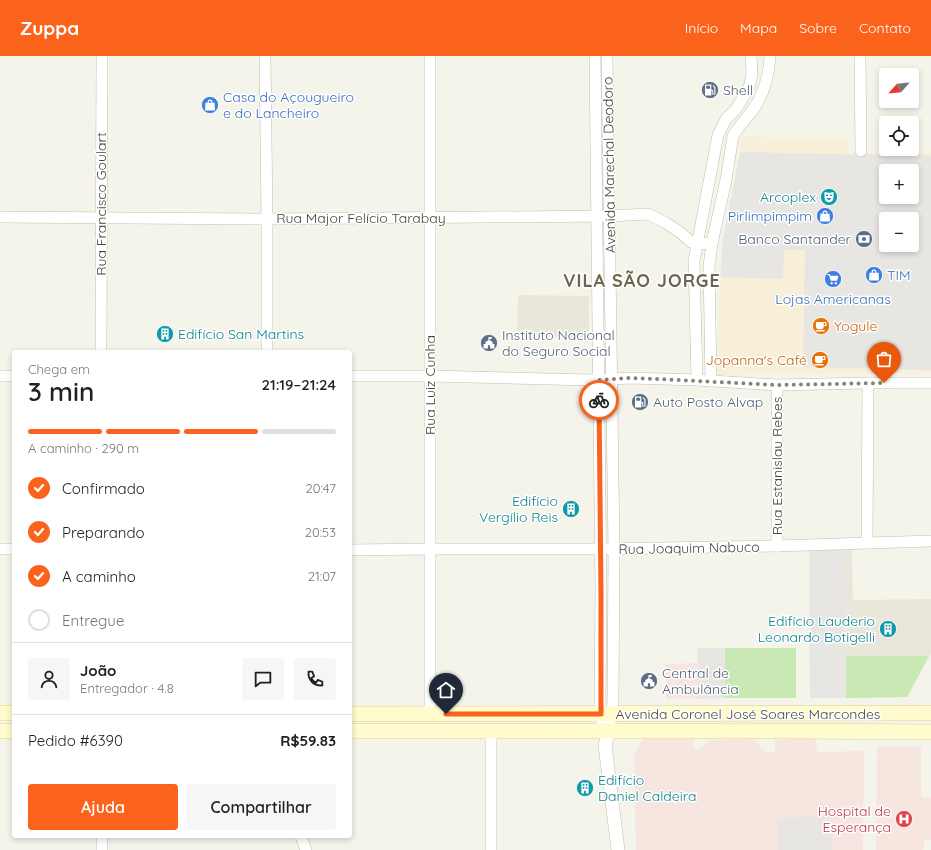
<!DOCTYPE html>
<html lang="pt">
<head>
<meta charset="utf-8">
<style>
	:root { --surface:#fff; --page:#f6f6f6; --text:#202124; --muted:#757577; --line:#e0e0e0; --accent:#fb631c }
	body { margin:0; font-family:Quicksand,sans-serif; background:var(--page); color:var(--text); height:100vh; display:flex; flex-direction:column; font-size:15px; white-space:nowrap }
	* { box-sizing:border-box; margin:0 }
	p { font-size:13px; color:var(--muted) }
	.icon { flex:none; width:22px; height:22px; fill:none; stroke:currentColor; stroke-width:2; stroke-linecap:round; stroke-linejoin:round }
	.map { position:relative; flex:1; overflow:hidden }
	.side { position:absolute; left:12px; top:294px; width:340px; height:488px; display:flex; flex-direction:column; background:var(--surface); border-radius:4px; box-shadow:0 2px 6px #0003 }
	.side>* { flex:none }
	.needle { width:26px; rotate:243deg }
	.tools { position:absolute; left:879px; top:12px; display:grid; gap:8px }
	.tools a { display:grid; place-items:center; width:40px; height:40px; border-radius:4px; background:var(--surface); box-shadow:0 2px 6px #0003; font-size:20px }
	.pin { position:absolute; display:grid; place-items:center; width:34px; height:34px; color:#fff; margin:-41px -17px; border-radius:50% 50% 50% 0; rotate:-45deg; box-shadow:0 0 4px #0007 }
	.pin .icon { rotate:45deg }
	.courier { position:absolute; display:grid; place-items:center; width:40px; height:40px; margin:-20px; border:3px solid #fb631c; border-radius:50%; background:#fff; color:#222; box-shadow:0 1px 5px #0007 }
	.summary em { font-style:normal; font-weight:600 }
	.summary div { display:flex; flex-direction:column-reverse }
	.summary { display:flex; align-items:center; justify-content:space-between; height:68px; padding:0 16px }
	h1 { font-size:26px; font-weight:600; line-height:30px }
	.bar { display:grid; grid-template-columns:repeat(4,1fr); gap:6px 4px; align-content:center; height:48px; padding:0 16px }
	.bar i { height:5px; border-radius:3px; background:var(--line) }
	.bar .on { background:var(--accent) }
	.bar p { grid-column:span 4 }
	.line { display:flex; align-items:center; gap:10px; padding:0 16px; border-top:1px solid var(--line) }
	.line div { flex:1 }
	.round { display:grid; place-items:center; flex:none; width:42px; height:42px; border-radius:4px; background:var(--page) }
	ol { padding:0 16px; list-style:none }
	li { display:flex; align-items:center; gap:12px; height:44px }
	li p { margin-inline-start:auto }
	li .icon { padding:4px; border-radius:50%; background:var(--accent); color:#fff; stroke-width:4 }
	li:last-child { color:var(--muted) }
	li i { width:22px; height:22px; border:2px solid var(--line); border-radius:50% }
	.action { display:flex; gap:8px; margin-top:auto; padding:8px 16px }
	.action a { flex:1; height:46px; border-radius:4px; background:var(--accent); color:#fff; font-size:16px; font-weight:600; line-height:46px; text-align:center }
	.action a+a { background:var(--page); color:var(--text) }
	header { display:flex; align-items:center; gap:24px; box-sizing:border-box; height:56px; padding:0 20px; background:var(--accent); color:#fff }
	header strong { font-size:19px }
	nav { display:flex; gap:22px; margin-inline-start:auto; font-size:14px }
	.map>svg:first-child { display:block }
</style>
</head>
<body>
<header>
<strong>Zuppa</strong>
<nav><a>Início</a><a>Mapa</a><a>Sobre</a><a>Contato</a></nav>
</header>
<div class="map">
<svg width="931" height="794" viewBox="0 0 931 794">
	<rect width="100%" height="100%" fill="#f5f4eb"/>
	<!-- residential -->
	<g fill="#e9e7d9">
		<polygon points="518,239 589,240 589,282 517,281"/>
		<polygon points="852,493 853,544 931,543 931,597 907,641 846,642 845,494"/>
	</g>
	<!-- commercial -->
	<path fill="#f7efd7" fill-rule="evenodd" d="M743,81l105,1v15h83v220l-214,2 3,-98 3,-38zM886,115h26v26h-26zM886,163h26v26h-26z"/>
	<!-- medical -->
	<g fill="#f6e6df">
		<polygon points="697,607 698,643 666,643 665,608"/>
		<polygon points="644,682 693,682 694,693 701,692 709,684 752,683 758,687 764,695 768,697 775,696 775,684 816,682 817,696 864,695 863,794 636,794 634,698"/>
		<polygon points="877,690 921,691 921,741 931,741 931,784 924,784 923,794 876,794"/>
	</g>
	<!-- green -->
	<g fill="#c8e9b4">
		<rect x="725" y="592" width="71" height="50"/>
		<polygon points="846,600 929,600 907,641 846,642"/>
	</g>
	<!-- parking -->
	<g fill="#e7e6e2" fill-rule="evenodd">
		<path d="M740,96l191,4v214l-128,-3 2,-117h-21l-1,29 -63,-2 3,-38zM886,115h26v26h-26zM886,163h26v26h-26z"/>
		<polygon points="809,494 845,494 846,642 810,642"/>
		<polygon points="697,592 725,592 725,642 698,643"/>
		<polygon points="830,760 832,794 778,794 777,762"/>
	</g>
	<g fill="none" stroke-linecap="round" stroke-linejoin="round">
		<defs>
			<g id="minor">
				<polyline points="265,0 267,163 267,296"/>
				<polyline points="430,0 430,658"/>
				<polyline points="595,0 601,536 600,644 601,658 603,674"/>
				<polyline points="607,0 614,493 613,645 609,674"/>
				<polyline points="860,0 861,95"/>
				<polyline points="0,161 267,163 609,160 648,158 666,167 681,177 691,186 698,188 712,187"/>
				<polyline points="101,296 102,0"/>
				<polyline points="0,320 14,320"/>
				<polyline points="350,320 430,320 591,324 630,322 697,324 777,329 868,327 931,327"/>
				<polyline points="697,324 694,205 718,79 726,63 736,53 749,32 752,18 751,0"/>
				<path d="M711,325l-2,-114 3,-24 14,-63 7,-44c5,-9 12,-16 19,-25 12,-16 17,-35 18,-55"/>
				<polyline points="777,329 777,490"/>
				<polyline points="867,487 868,327"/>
				<polyline points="0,493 14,493"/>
				<polyline points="350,494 431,493 601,493 777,490 931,485"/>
				<polyline points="491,674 491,794"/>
				<polyline points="102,780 102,794"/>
				<polyline points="301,780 306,794"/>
			</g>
			<polyline id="tertiary" points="609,674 605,689 618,794"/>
			<g id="secondary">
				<polyline points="0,657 14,657"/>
				<path d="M350,658c194,1 387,-2 581,-1"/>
				<polyline points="0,675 14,675"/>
				<polyline points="350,675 801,675 931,676"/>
			</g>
		</defs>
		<!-- minor casing -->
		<use href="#minor" stroke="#c1bead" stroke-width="12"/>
		<!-- tertiary casing -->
		<use href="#tertiary" stroke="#c1bead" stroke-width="14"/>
		<!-- secondary casing -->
		<use href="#secondary" stroke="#d5d09a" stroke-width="16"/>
		<!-- minor -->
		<use href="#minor" stroke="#fff" stroke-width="11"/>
		<!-- tertiary -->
		<use href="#tertiary" stroke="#fff" stroke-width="13"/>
		<!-- secondary -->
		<use href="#secondary" stroke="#fffbcc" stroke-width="15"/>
	</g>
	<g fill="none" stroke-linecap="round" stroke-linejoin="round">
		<!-- done -->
		<polyline stroke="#868377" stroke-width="4" stroke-dasharray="0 7.2" points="599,344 598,324 630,322 657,323 777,329 884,327"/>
		<!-- route -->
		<polyline stroke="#fb631c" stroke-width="5" points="446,658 601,658 601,536 599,344"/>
	</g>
	<!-- icons -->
	<defs>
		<symbol id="fuel-disc" viewBox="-11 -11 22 22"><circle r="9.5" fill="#5c6f8a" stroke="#fff"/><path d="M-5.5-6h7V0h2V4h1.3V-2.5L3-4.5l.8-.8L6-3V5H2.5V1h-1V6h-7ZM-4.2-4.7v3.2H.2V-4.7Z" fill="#fff"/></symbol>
		<symbol id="shop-disc" viewBox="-11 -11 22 22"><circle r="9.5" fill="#3f7fe0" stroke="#fff"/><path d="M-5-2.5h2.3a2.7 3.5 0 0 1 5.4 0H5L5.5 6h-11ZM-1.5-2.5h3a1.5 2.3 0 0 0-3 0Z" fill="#fff"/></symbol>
		<symbol id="theatre-disc" viewBox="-11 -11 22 22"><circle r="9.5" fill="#0f9aa8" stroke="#fff"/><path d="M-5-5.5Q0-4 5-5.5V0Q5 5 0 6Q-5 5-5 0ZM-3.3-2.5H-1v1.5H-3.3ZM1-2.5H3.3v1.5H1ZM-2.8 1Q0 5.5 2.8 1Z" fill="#fff"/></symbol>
		<symbol id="bank-disc" viewBox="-11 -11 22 22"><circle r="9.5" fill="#5c6f8a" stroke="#fff"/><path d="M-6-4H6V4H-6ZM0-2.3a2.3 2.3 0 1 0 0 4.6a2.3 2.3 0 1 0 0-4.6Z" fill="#fff"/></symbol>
		<symbol id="supermarket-disc" viewBox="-11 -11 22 22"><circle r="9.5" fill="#3f7fe0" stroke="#fff"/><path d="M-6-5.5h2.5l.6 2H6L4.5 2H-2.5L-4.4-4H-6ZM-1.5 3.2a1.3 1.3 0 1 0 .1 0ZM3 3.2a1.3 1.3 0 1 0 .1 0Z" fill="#fff"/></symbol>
		<symbol id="cafe-disc" viewBox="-11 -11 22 22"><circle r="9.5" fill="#e8710a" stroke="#fff"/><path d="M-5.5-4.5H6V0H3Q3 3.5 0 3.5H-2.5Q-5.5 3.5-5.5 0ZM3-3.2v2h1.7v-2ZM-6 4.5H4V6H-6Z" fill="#fff"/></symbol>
		<symbol id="building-disc" viewBox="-11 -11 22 22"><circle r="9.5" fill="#0f9aa8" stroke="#fff"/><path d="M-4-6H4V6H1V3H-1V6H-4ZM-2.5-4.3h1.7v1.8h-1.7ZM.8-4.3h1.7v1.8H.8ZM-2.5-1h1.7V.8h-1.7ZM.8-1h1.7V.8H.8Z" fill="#fff"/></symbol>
		<symbol id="civic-disc" viewBox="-11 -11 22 22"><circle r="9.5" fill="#5c6f8a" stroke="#fff"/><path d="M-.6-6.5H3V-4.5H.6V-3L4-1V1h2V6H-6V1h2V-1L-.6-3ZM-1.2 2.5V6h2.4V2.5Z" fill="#fff"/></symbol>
		<symbol id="hospital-disc" viewBox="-11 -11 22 22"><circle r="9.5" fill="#e0444e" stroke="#fff"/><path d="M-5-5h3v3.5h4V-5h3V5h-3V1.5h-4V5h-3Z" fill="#fff"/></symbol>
	</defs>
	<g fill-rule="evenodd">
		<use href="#fuel-disc" x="700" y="24" width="20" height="20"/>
		<use href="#shop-disc" x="200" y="39" width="20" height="20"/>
		<use href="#theatre-disc" x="819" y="131" width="20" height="20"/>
		<use href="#shop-disc" x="815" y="150" width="20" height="20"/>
		<use href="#bank-disc" x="854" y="173" width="20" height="20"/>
		<use href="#shop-disc" x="864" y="209" width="20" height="20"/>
		<use href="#supermarket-disc" x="823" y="213" width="20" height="20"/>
		<use href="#cafe-disc" x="811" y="260" width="20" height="20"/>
		<use href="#building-disc" x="155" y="268" width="20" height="20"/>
		<use href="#civic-disc" x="479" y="277" width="20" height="20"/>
		<use href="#cafe-disc" x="810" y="294" width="20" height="20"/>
		<use href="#fuel-disc" x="630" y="336" width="20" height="20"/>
		<use href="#building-disc" x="561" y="443" width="20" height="20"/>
		<use href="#building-disc" x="878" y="563" width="20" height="20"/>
		<use href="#civic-disc" x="639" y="615" width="20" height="20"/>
		<use href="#building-disc" x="575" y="722" width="20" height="20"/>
		<use href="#hospital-disc" x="894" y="753" width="20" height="20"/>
	</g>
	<g text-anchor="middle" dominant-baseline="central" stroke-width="3" stroke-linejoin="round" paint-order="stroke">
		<!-- service labels -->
		<g font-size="14" fill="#4e5e75" stroke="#fff" text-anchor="start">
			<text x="723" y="34">Shell</text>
			<text x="851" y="183" text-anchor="end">Banco Santander</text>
			<text x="502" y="279">Instituto Nacional<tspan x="502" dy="16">do Seguro Social</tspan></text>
			<text x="653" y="346">Auto Posto Alvap</text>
			<text x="662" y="617">Central de<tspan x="662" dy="16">Ambulância</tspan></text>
		</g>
		<!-- shop labels -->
		<g font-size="14" fill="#366cbe" stroke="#fff" text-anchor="start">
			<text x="223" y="41">Casa do Açougueiro<tspan x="223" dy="16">e do Lancheiro</tspan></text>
			<text x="812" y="160" text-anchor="end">Pirlimpimpim</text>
			<text x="887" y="219">TIM</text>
			<text x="833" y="243" text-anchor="middle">Lojas Americanas</text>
		</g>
		<!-- street labels -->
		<g font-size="14" fill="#4a4638" stroke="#fff">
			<text transform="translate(609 109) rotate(-91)">Avenida Marechal Deodoro</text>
			<text transform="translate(101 148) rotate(-90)">Rua Francisco Goulart</text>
			<text x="361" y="162">Rua Major Felício Tarabay</text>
			<text transform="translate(430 329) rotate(-90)">Rua Luiz Cunha</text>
			<text transform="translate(777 410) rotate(-90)">Rua Estanislau Rebes</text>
			<text transform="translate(689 492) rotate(-1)">Rua Joaquim Nabuco</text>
			<text x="748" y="658">Avenida Coronel José Soares Marcondes</text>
		</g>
		<!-- culture labels -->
		<g font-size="14" fill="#0d838f" stroke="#fff" text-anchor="end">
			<text x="816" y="141">Arcoplex</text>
			<text x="178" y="278" text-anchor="start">Edifício San Martins</text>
			<text x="558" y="445">Edifício<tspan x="558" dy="16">Vergílio Reis</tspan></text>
			<text x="875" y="565">Edifício Lauderio<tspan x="875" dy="16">Leonardo Botigelli</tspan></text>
			<text x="598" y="724" text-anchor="start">Edifício<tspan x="598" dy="16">Daniel Caldeira</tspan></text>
		</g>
		<!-- food labels -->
		<g font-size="14" fill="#c56008" stroke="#fff" text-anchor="start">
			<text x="834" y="270">Yogule</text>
			<text x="807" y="304" text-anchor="end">Jopanna's Café</text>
		</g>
		<!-- health labels -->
		<g font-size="14" fill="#be3a42" stroke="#fff" text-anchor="end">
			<text x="891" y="755">Hospital de<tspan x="891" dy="16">Esperança</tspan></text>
		</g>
		<!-- district labels -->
		<g font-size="18" font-weight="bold" letter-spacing="1" fill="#6d664f" stroke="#fff">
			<text x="642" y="224">VILA SÃO JORGE</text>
		</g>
	</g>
</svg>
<div class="tools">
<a><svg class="needle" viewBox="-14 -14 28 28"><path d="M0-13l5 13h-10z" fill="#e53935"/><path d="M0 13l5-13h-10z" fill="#757577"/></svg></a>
<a><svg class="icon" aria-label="locate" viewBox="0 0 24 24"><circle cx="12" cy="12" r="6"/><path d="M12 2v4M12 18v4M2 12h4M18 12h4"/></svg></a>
<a>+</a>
<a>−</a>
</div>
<div class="pin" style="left:884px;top:327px;background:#ea580c"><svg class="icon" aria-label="bag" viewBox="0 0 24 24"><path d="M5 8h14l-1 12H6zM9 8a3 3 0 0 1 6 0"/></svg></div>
<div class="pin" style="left:446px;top:658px;background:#1f2937"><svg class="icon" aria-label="home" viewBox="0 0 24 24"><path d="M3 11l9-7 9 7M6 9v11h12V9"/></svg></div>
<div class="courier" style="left:599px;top:344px"><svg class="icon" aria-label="bike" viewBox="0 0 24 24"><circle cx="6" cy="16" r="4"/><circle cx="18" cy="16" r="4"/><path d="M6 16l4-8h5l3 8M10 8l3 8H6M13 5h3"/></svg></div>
<section class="side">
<div class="summary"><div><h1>3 min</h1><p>Chega em</p></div><em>21:19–21:24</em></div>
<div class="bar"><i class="on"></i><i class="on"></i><i class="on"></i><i></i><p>A caminho · 290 m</p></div>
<ol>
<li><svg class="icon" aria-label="check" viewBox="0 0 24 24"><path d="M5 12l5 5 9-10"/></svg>Confirmado<p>20:47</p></li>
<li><svg class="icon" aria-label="check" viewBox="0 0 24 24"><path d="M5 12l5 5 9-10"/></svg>Preparando<p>20:53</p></li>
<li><svg class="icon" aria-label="check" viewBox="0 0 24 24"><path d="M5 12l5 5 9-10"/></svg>A caminho<p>21:07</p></li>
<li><i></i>Entregue</li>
</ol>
<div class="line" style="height:72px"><a class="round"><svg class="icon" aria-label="person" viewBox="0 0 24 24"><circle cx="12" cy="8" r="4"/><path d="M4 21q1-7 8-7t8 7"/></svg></a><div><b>João</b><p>Entregador · 4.8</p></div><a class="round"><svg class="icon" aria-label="chat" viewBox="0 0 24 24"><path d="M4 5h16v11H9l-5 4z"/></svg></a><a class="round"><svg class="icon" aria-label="phone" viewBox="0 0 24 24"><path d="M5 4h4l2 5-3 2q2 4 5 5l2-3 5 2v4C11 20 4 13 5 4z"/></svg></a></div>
<div class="line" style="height:52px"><div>Pedido #6390</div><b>R$59.83</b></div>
<div class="action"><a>Ajuda</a><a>Compartilhar</a></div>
</section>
</div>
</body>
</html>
